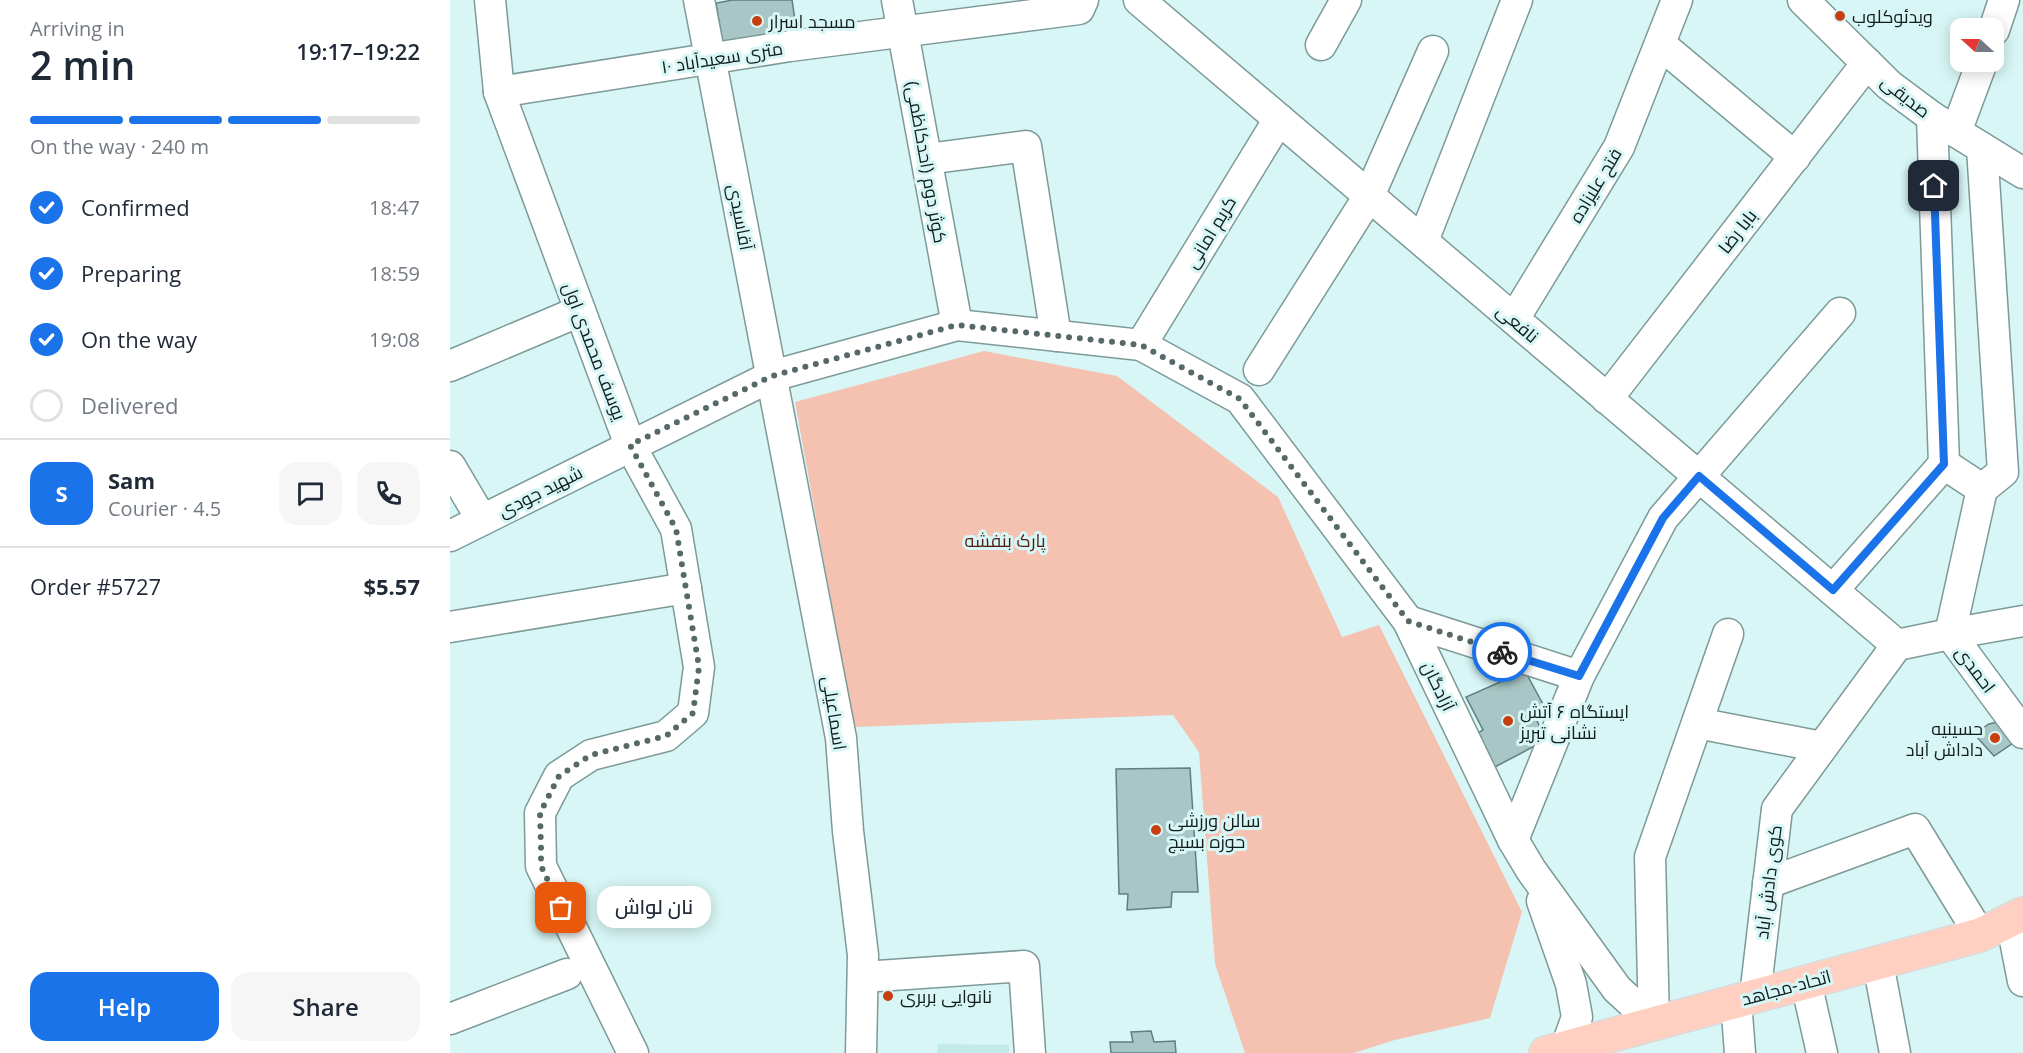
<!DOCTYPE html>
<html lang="en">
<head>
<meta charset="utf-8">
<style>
	:root { --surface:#fff; --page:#f6f6f7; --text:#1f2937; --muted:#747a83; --line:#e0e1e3; --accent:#1a73e8 }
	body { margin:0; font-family:"Open Sans",Cairo,sans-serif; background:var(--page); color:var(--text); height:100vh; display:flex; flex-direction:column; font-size:22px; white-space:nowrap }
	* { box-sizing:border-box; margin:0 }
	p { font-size:20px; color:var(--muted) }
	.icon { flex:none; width:33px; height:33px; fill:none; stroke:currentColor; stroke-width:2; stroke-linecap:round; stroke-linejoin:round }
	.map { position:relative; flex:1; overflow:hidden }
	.details { display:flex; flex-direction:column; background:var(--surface); width:450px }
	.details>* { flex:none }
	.needle { width:39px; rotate:291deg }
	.controls { position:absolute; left:1500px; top:18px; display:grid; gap:12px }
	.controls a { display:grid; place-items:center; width:54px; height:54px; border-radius:12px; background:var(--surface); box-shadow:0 3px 15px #0003; font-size:30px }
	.pin { position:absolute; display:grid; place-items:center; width:51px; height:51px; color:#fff; margin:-26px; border-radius:12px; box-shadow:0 3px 9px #0006 }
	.courier { position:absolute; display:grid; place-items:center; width:60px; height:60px; margin:-30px; border:4px solid #1a73e8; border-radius:50%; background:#fff; color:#222; box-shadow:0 2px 8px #0007 }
	.bubble { position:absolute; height:42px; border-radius:18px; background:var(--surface); box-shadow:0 3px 15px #0003; font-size:20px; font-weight:600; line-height:42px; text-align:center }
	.head em { font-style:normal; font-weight:600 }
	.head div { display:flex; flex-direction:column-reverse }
	.head { display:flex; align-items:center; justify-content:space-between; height:102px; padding:0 30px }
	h1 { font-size:39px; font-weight:600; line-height:45px }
	.bar { display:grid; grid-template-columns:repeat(4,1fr); gap:9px 6px; align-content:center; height:72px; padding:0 30px }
	.bar i { height:8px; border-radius:4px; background:var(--line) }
	.bar .current { background:var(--accent) }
	.bar p { grid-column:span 4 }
	.line { display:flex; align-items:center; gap:15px; padding:0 30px; border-top:2px solid var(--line) }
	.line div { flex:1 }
	.round { display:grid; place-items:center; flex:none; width:63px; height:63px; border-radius:18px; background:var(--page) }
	ol { padding:0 30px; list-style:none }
	li { display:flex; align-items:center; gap:18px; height:66px }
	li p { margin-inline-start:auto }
	li .icon { padding:6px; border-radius:50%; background:var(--accent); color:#fff; stroke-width:4 }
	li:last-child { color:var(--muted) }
	li i { width:33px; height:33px; border:3px solid var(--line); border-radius:50% }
	.button { display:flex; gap:12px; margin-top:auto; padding:12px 30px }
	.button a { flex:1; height:69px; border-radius:18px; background:var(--accent); color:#fff; font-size:24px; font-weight:600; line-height:69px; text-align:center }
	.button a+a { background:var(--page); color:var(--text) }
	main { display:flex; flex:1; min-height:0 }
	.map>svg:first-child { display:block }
</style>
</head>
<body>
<main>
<section class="details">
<div class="head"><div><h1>2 min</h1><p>Arriving in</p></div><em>19:17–19:22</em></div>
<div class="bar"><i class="current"></i><i class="current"></i><i class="current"></i><i></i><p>On the way · 240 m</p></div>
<ol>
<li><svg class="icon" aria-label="check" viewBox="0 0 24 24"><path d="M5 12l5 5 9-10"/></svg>Confirmed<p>18:47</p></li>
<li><svg class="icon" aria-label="check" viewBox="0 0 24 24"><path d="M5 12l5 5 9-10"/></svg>Preparing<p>18:59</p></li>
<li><svg class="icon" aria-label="check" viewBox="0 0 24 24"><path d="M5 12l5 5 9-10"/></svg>On the way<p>19:08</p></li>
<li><i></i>Delivered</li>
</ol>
<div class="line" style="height:108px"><b class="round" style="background:var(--accent);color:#fff">S</b><div><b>Sam</b><p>Courier · 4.5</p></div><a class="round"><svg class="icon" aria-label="chat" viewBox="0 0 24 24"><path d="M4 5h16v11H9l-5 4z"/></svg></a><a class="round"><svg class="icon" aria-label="phone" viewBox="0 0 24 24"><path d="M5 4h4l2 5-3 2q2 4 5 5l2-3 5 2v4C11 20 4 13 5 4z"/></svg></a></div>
<div class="line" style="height:78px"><div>Order #5727</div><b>$5.57</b></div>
<div class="button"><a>Help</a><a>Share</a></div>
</section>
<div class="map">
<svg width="1573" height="1053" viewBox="0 0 1573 1053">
	<rect width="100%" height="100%" fill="#d7f6f5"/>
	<!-- built -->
	<polygon fill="#c1eae9" points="488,1044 559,1045 559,1053 487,1053"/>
	<!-- green -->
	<polygon fill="#f5c1b1" points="534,351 667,376 828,497 892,637 929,625 1072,912 1040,1018 941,1041 904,1053 795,1053 765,964 749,752 723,715 404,727 345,402"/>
	<!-- building -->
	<g fill="#a8c6c5" stroke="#627f7e" stroke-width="1.5">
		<polygon points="283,0 342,0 348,40 274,51 266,3"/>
		<polygon points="1075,671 1094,706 1083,712 1096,740 1043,768 1026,734 1033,730 1016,697"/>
		<polygon points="1552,721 1566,741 1544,756 1524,734 1539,724"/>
		<polygon points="740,768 748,892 722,892 721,907 677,910 678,894 669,894 666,769"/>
		<polygon points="701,1031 704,1042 725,1041 726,1053 661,1053 660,1042 683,1042 681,1032"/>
	</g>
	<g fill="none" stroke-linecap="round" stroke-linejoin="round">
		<defs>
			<g id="minor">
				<polyline points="40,0 49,92 180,445 226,529 249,667 243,713 216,736 141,755 109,776 90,813 91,866 183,1053"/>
				<polyline points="249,0 391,738 398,831 413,955 411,1053"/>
				<polyline points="447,0 507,325"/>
				<polyline points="689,0 1447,645"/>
				<polyline points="1353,0 1439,85 1482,117 1573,173"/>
				<polyline points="1544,30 1554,0"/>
				<polyline points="1210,44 1345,157"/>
				<polyline points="871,45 896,0"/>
				<polyline points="49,92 340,46 629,9 633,0"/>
				<polyline points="1482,117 1494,464"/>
				<polyline points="1506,132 1532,62"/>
				<polyline points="477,159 576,146 606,336"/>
				<polyline points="973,241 1067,0"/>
				<polyline points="1064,319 1169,147 1227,0"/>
				<polyline points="691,345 829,119"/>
				<polyline points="0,366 130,311"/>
				<polyline points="809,370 919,196 983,51"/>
				<polyline points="1157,399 1417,63"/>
				<polyline points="0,466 32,520"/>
				<polyline points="1532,489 1553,472 1532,148"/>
				<polyline points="0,536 322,376 507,325 691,345 790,399 958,621 1063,840 1081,870 1167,989 1204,1023"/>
				<polyline points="1383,590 1494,464 1532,489 1500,634 1573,621"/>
				<polyline points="958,621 1129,676"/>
				<polyline points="0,627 236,588"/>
				<polyline points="1247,723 1372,747"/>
				<polyline points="1063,840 1129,676 1213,518 1390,313"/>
				<polyline points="1318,883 1465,829 1530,935"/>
				<polyline points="1092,901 1121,984 1127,1017 1114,1053"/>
				<polyline points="1561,920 1573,981"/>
				<polyline points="1428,963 1445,1053"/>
				<polyline points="413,977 574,966 580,1053"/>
				<polyline points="1356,982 1372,1053"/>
				<polyline points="1305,996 1327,809 1447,645 1500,634 1573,733"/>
				<polyline points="1286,1001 1290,1053"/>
				<polyline points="0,1019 117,974"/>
				<polyline points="1204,1023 1200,857 1278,634"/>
			</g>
			<polyline id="major" points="1096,1053 1530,935 1573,914"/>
		</defs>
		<!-- minor casing -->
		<use href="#minor" stroke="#7d9a99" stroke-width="33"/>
		<!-- major casing -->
		<use href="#major" stroke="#d9dbdb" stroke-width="36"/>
		<!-- minor -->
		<use href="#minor" stroke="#fff" stroke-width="30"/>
		<!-- major -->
		<use href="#major" stroke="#ffd0c2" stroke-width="33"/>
	</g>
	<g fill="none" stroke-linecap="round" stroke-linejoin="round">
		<!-- done -->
		<polyline stroke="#566868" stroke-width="6" stroke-dasharray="0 10.8" points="111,908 91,866 91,848 90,813 109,776 141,755 216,736 243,713 249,667 226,529 180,445 322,376 507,325 691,345 790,399 958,621 1052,652"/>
		<!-- route -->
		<polyline stroke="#1a73e8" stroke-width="8" points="1052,652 1129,676 1213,518 1249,476 1383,590 1494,464 1484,186"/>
	</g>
	<!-- markers -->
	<g fill="#c73f10" stroke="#d7f6f5" stroke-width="2">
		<circle cx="1390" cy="16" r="6"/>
		<circle cx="307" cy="21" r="6"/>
		<circle cx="1058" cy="721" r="6"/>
		<circle cx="1545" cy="738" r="6"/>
		<circle cx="706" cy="830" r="6"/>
		<circle cx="438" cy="996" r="6"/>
	</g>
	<g text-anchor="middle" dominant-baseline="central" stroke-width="6" stroke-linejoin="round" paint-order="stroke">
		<!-- poi labels -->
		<g font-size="18" fill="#111c1c" stroke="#d7f6f5" text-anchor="start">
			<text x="1402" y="16">ویدئوکلوب</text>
			<text x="319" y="21">مسجد اسرار</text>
			<text x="1070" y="711">ایستگاه ۶ آتش<tspan x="1070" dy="21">نشانی تبریز</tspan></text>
			<text x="1533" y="728" text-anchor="end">حسینیه<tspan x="1533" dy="21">داداش آباد</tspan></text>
			<text x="718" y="820">سالن ورزشی<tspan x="718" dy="21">حوزه بسیج</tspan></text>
			<text x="450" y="996">نانوایی بربری</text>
		</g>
		<!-- street labels -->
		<g font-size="18" fill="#111c1c" stroke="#d7f6f5">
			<text transform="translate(272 57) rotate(-9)">۱۰ متری سعیدآباد</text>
			<text transform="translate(1456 96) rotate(38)">صدیقی</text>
			<text transform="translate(477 162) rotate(80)">کوثر دوم (احدکاظمی)</text>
			<text transform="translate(1145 185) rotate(-59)">فتح علیزاده</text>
			<text transform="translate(291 217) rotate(79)">آقاسیدی</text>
			<text transform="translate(1287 231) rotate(-52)">بابا رضا</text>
			<text transform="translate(760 232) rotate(-59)">کریم امانی</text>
			<text transform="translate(1068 323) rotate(40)">نافعی</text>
			<text transform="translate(145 351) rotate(69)">یوسف محمدی اول</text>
			<text transform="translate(90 491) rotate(-27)">شهید جودی</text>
			<text transform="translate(1526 669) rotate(53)">احمدی</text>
			<text transform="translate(989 686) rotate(64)">آزادگان</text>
			<text transform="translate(385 713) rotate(81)">اسماعیلی</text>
			<text transform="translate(1318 882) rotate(-83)">کوی دادش آباد</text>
			<text transform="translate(1336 987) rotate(-15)">اتحاد-مجاهد</text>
		</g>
		<!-- park labels -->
		<g font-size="18" fill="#521d0e" stroke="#d7f6f5">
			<text x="555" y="540">پارک بنفشه</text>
		</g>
	</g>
</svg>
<div class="controls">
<a><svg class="needle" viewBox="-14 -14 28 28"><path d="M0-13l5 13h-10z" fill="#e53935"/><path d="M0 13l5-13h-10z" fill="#747a83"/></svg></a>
</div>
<div class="pin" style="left:111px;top:908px;background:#ea580c"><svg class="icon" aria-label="bag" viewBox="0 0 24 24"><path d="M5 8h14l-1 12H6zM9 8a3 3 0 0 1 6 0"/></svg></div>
<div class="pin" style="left:1484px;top:186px;background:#1f2937"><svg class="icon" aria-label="home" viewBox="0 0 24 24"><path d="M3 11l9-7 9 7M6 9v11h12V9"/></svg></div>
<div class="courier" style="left:1052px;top:652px"><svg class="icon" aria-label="bike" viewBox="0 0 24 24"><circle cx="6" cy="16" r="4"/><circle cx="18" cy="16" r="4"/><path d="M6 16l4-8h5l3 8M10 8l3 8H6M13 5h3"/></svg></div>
<div class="bubble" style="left:147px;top:886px;width:114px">نان لواش</div>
</div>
</main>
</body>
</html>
